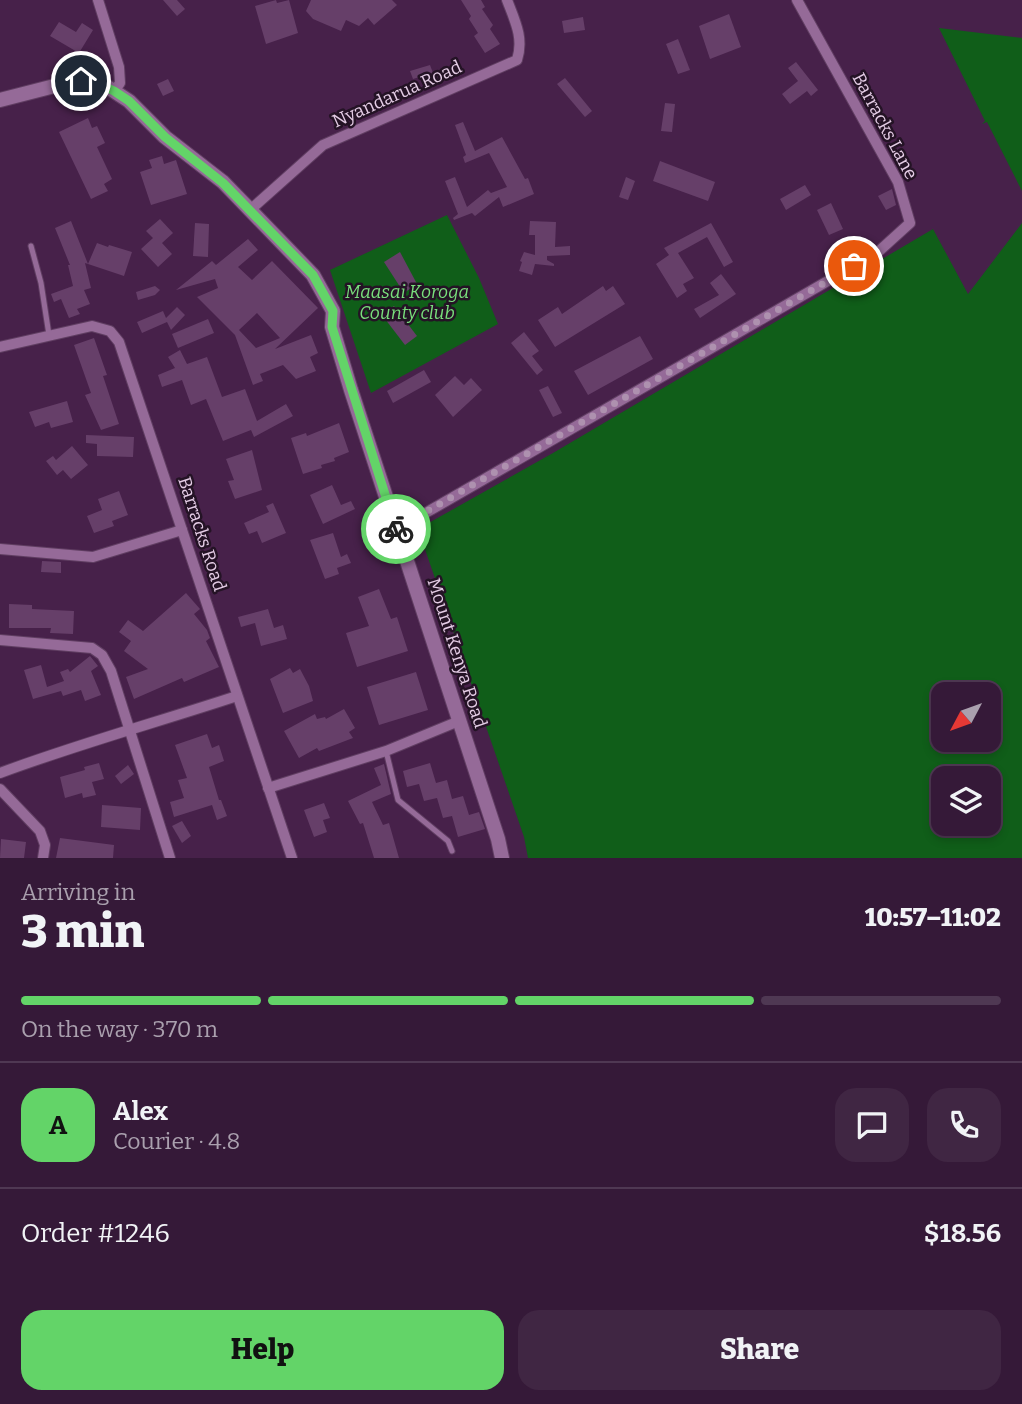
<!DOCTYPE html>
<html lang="en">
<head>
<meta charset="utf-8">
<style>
	:root { --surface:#351938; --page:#402643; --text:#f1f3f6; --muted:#aaa0ae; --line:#4f3853; --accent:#63d468 }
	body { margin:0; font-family:Bitter,serif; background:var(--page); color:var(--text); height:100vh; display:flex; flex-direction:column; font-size:26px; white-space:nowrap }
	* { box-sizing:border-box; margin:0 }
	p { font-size:23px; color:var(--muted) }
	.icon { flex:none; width:38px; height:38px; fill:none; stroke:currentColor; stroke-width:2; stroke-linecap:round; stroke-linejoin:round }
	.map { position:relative; height:858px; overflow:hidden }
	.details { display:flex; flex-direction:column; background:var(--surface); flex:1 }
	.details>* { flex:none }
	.needle { width:46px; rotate:229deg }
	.controls { position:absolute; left:931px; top:682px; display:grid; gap:14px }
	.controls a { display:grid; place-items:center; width:70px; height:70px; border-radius:14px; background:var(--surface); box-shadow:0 4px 10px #0003,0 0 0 2px var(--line); font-size:35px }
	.pin { position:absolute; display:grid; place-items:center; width:60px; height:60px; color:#fff; margin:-30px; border:4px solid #fff; border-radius:50%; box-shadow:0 2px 7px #0007 }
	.courier { position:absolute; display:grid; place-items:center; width:70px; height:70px; margin:-35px; border:5px solid #63d468; border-radius:50%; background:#fff; color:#222; box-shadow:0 2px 9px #0007 }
	.overview em { font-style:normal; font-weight:800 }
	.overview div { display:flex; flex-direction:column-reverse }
	.overview { display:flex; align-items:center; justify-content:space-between; height:119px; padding:0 21px }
	h1 { font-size:46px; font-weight:800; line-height:52px }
	.bar { display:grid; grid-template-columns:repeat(4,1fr); gap:10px 7px; align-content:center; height:84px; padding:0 21px }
	.bar i { height:9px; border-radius:5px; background:var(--line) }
	.bar .selected { background:var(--accent) }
	.bar p { grid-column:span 4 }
	.line { display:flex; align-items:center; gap:18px; padding:0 21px; border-top:2px solid var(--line) }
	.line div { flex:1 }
	.round { display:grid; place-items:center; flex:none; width:74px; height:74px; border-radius:21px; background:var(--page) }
	.button { display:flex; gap:14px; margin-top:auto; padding:14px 21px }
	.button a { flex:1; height:80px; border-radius:21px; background:var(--accent); color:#111; font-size:28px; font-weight:800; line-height:80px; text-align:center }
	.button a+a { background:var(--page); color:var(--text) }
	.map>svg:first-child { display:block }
</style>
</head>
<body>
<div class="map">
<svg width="1022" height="858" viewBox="0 0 1022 858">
	<rect width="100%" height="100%" fill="#47214a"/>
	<!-- green -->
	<g fill="#105e19" fill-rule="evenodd">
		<polygon points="939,28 1022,38 1022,191 987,122 982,124 985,121"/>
		<polygon points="447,215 479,278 498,324 371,393 330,270"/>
		<path d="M1022,223v635h-494l-4,-21 -106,-308 135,-76 380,-224 35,65zM943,695h46v45h-46zM943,779h46v45h-46z"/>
	</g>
	<!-- building -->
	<g fill="#663f69" fill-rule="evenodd">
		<polygon points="163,0 177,0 185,9 177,16"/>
		<polygon points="276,0 277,3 289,0 298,33 266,44 255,6"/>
		<polygon points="311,0 392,0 397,5 374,25 368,18 359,26 346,20 341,31 313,19 306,11"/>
		<polygon points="461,0 481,0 485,7 482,9 493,25 490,29 500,44 485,53 474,36 478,33 469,19 471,16"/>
		<polygon points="729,14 741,47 710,59 699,26"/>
		<polygon points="583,17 585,30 564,33 562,21"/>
		<polygon points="59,22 76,32 82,23 93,30 79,53 50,36"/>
		<polygon points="678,39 690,70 678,74 666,44"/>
		<polygon points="796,62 818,90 811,96 807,91 790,104 782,94 798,81 788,68"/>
		<polygon points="430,65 433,73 413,79 410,71"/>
		<polygon points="565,78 592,111 585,117 557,84"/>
		<polygon points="168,79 174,91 163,96 157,84"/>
		<polygon points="665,103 675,104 672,132 661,131"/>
		<polygon points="88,118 92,128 97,126 105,143 97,147 112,179 104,184 108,191 91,199 59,132"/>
		<polygon points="463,122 475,151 502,137 525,179 528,178 534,194 503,207 499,197 475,216 472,213 454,220 453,218 458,214 445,181 455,177 467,207 488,190 491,193 507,187 489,153 465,163 463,157 466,155 455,125"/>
		<polygon points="162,156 164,164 176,160 187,194 151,205 140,172 152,168 149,160"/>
		<polygon points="660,161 715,182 708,201 653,181"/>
		<polygon points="626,177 635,181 628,200 619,197"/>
		<polygon points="805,185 811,195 786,210 780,199"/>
		<polygon points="892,189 896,205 886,210 878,196"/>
		<polygon points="831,203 843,229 829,235 817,210"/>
		<polygon points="160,219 173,233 162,243 172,254 158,267 141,249 153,238 146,231"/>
		<polygon points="71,221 88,264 97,243 108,247 109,245 132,252 124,276 85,263 91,288 84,290 90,304 77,309 80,314 69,318 61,299 54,302 51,294 73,286 68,265 70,265 55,228"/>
		<polygon points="530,221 556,222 555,247 570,246 570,255 547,256 547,260 554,264 554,266 535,264 532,275 519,271 522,262 520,261 524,252 535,255 535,235 529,235"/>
		<polygon points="195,223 209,224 208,257 193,256"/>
		<polygon points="711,223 733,262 724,267 707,237 678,253 694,278 683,284 687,291 677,298 656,264 669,255 664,248"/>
		<path d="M248,239l10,11 -20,17 14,13 20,-19 46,47 -43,41 36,-14 7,18 -8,4 6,14 -20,8 -13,-14 -23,9 3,7 -10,4 -18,-50 -38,-38 21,-9 -3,-9 -39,11 36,-29 4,4zM257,313l23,25 -24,10 -17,-18z"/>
		<polygon points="400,252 417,284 404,293 384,262"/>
		<polygon points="721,274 736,294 700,318 694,309 719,295 710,283"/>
		<polygon points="155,286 160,290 155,295 138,300 136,292"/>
		<polygon points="603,286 606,291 613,286 625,304 555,347 538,320 558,307 562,314"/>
		<polygon points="394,306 417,336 405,345 382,315"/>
		<polygon points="177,307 185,315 171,330 167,322 142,333 137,322 163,311 166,318"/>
		<polygon points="208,319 214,333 178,348 172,334"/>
		<polygon points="524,332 539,351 532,356 543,370 537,375 511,343"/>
		<polygon points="640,336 653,359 588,395 574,371"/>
		<polygon points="94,338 107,375 103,376 119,424 101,430 85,395 91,393 74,345"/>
		<polygon points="180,350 187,364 207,357 222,397 245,389 257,421 286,404 293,416 254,437 251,430 223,441 206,399 191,405 182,380 162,387 158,375 175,368 168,357"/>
		<polygon points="424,370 431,382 393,403 387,391"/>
		<polygon points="455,376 464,385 471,378 482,390 453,417 435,395"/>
		<polygon points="548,386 562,413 553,417 539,390"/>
		<polygon points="67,401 73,422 51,428 49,422 35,427 29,412"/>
		<polygon points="339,423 349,452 334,458 335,461 321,465 322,468 303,474 291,438 306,433 307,436"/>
		<polygon points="86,435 134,437 133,457 97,456 97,444 86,443"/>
		<polygon points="72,446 88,465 71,479 63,470 57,475 46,461 53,456 56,460"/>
		<polygon points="252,450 262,490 235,499 228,481 234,480 226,459"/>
		<polygon points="332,485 341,505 351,501 355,509 323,524 310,495"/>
		<polygon points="119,491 128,515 112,521 114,526 94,533 87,516 102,510 98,499"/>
		<polygon points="273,503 286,533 262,543 257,531 249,534 244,523 269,512 266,506"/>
		<polygon points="333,533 341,557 347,554 351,563 337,568 339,574 325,579 310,540"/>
		<polygon points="42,561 61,562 61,573 41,572"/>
		<polygon points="379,589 391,619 397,617 408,651 357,667 346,633 369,626 358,597"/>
		<polygon points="186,593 200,609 194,614 207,630 210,638 206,641 219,667 184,682 182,678 134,699 126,677 148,669 124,651 131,641 119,632 128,620 143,631"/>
		<polygon points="9,604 32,605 32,609 74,611 73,634 50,633 51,628 9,628"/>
		<polygon points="268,609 274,628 283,625 287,639 261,646 255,623 241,627 238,617"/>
		<polygon points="90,656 98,666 91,671 101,695 85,701 81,690 63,696 61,691 33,699 24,670 41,665 47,687 64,681 60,672 68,669 70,672"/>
		<polygon points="290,668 293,673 300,669 309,686 313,701 283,713 270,679"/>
		<polygon points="416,672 428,710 379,725 367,687"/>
		<polygon points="344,709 355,728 349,732 353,738 319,751 317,748 299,758 284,731 315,714 317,719 325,717 326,719"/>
		<polygon points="207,734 212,748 219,745 224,761 209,767 219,800 221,800 227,816 217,820 212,805 174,817 170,802 184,798 178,780 187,778 175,745"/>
		<polygon points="99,763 104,779 92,782 96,795 83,798 82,793 65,798 60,777 85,770 84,767"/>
		<polygon points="430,763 436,783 447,780 452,799 463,796 469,815 479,812 485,829 458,837 452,816 443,818 437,798 424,801 419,784 407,787 403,771"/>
		<polygon points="384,764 391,794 372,802 383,825 389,823 399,858 374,858 363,823 360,824 348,801 381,785 374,768"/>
		<polygon points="128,765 134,774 121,784 115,776"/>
		<polygon points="324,803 330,818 323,820 327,832 314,837 304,810"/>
		<polygon points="102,805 141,808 140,830 101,827"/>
		<polygon points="182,821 191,836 182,843 172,826"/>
		<polygon points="60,838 114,845 113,858 56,858"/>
		<polygon points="1,839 26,842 24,858 0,858"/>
	</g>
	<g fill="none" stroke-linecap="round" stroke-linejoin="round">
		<defs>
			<g id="service">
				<polyline points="31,246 41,283 49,335"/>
				<polyline points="386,751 398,800 448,841 452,851"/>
			</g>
			<g id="minor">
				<polyline points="98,0 119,67 120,83 114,91"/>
				<path d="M249,211l74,-66 194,-85c7,-22 -2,-39 -10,-60"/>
				<polyline points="0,347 92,326 110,331 119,342 292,858"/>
				<polyline points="396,530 878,252 910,223 898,182 797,0"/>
				<polyline points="0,549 93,557 182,530"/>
				<polyline points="0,640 92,648 102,655 111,671 170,858"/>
				<path d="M0,773c78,-29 158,-51 237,-77"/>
				<polyline points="268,788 386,751 459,721"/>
				<polyline points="0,789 40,831 45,845 43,858"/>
			</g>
			<polyline id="secondary" points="0,100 70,82 81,81 106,86 129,101 165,137 223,182 313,275 333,311 332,327 351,390 498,839 502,858"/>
		</defs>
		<!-- service casing -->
		<use href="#service" stroke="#603e62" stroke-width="7"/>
		<!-- minor casing -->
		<use href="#minor" stroke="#603e62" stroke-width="12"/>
		<!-- secondary casing -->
		<use href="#secondary" stroke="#603e62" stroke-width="16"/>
		<!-- service -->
		<use href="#service" stroke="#956a98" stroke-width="5"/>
		<!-- minor -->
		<use href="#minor" stroke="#956a98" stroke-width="10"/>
		<!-- secondary -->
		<use href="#secondary" stroke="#956a98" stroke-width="14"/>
	</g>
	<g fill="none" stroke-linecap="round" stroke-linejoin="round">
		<!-- done -->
		<polyline stroke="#ae91af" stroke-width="7" stroke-dasharray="0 12.6" points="396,529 854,266"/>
		<!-- route -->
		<polyline stroke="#63d468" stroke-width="9" points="81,81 99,84 114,91 129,101 165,137 223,183 313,275 333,311 332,327 396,529"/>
	</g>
	<g text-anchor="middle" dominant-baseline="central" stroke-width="5" stroke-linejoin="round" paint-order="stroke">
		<!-- street labels -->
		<g font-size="18" fill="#e5cde6" stroke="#241325">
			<text transform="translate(397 94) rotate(-24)">Nyandarua Road</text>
			<text transform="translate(885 126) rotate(62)">Barracks Lane</text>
			<text transform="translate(202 534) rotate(72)">Barracks Road</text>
			<text transform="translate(457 653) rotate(72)">Mount Kenya Road</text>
		</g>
		<!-- park labels -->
		<g font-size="18" font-style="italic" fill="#79df7c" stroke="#241325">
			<text x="407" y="292">Maasai Koroga<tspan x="407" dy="21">County club</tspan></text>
		</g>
	</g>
</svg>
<div class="controls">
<a><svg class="needle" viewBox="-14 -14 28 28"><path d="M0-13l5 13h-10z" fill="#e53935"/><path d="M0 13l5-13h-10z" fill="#aaa0ae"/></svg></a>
<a><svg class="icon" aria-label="layers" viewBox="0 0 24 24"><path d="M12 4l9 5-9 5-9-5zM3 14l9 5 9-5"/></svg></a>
</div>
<div class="pin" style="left:854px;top:266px;background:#ea580c"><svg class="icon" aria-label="bag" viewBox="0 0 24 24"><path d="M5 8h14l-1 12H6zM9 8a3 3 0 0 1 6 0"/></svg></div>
<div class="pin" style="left:81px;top:81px;background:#1f2937"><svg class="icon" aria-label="home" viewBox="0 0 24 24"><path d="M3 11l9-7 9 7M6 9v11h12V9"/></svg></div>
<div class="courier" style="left:396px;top:529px"><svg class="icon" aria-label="bike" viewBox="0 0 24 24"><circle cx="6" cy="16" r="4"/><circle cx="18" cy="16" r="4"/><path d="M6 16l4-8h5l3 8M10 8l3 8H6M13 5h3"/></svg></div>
</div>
<section class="details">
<div class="overview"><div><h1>3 min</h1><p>Arriving in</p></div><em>10:57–11:02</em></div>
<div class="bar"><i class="selected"></i><i class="selected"></i><i class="selected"></i><i></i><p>On the way · 370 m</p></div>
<div class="line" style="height:126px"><b class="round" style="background:var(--accent);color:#111">A</b><div><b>Alex</b><p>Courier · 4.8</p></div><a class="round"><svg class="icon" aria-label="chat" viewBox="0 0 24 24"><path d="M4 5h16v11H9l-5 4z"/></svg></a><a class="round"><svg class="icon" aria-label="phone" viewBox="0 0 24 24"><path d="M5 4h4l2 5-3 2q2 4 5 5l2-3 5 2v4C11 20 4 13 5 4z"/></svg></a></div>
<div class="line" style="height:91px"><div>Order #1246</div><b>$18.56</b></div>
<div class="button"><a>Help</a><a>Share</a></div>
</section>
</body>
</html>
